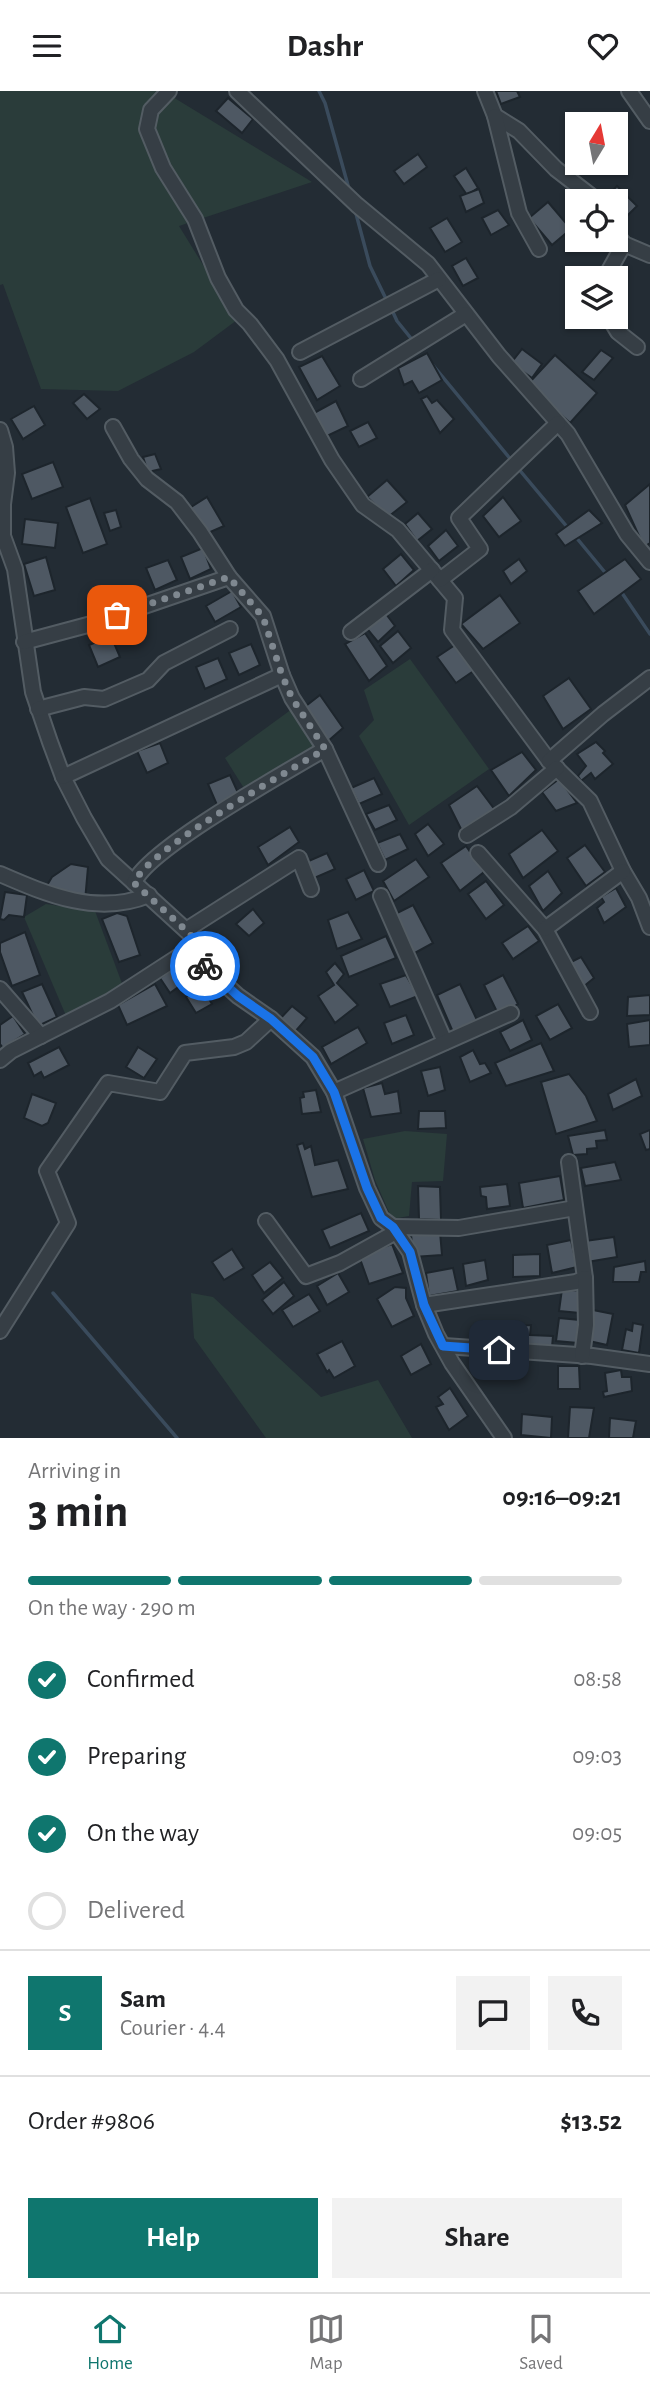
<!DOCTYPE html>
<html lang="en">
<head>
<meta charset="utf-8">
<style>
	:root { --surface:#fff; --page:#f2f2f2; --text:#202124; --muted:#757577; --line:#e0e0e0; --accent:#0f766e }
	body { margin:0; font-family:"Alegreya Sans",sans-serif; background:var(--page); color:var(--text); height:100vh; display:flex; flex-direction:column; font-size:26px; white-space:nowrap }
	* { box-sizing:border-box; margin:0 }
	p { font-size:23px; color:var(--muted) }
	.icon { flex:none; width:38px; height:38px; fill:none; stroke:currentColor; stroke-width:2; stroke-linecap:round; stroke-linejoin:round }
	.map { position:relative; height:1347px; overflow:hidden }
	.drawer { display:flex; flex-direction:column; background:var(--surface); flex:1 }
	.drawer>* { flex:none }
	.needle { width:46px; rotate:10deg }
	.fabs { position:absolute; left:565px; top:21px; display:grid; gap:14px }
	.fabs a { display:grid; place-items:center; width:63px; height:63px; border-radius:0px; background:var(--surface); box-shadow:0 2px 5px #0004; font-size:35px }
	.pin { position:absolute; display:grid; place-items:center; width:60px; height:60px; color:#fff; margin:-30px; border-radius:14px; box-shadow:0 4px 10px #0006 }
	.courier { position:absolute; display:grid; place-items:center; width:70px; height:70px; margin:-35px; border:5px solid #1a73e8; border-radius:50%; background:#fff; color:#222; box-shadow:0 2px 9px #0007 }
	.overview em { font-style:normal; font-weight:700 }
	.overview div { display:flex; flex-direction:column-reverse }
	.overview { display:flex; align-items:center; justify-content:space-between; height:119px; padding:0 28px }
	h1 { font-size:46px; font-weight:700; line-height:52px }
	.bar { display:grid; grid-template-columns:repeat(4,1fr); gap:10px 7px; align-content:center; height:84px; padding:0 28px }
	.bar i { height:9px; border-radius:5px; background:var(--line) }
	.bar .current { background:var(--accent) }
	.bar p { grid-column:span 4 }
	.line { display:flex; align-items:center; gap:18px; padding:0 28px; border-top:2px solid var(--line) }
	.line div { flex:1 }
	.round { display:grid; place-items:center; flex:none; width:74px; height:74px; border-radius:0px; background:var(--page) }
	ol { padding:0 28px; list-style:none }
	li { display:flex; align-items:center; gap:21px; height:77px }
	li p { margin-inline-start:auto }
	li .icon { padding:7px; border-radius:50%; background:var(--accent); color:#fff; stroke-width:4 }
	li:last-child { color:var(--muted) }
	li i { width:38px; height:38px; border:4px solid var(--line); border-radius:50% }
	.cta { display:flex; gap:14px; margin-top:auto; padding:14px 28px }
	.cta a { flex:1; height:80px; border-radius:0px; background:var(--accent); color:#fff; font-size:28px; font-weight:700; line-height:80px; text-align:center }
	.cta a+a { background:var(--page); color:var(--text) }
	header { display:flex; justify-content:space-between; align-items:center; height:91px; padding:0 28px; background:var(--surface); font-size:32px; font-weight:700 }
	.tab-bar { display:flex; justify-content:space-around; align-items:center; height:98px; border-top:2px solid var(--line); background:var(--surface); font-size:19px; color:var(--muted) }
	.tab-bar a { display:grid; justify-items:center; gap:4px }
	.tab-bar .current { color:var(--accent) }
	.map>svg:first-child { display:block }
</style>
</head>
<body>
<header><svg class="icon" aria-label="menu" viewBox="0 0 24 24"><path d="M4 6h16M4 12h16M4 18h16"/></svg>Dashr<svg class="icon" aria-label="heart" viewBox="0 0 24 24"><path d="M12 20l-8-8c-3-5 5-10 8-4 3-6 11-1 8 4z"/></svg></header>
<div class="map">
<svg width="650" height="1347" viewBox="0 0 650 1347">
	<rect width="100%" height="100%" fill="#232c34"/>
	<!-- grass -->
	<g fill="#2a3c3a">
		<polygon points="0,0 163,0 312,91 179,135 237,229 194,261 118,300 41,298 3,193 0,194"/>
		<polygon points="410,568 489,678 409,734 359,645 374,629 364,599"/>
		<polygon points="292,618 318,657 247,702 225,667"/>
		<polygon points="46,813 95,820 123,895 67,927 24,826"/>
		<polygon points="405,1040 447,1043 443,1090 412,1091 409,1125 392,1128 375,1089 363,1048"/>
		<polygon points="191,1202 213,1206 321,1306 378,1289 412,1347 266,1347 194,1247"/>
	</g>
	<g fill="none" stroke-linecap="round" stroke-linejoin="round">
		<!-- stream -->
		<g stroke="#3a4b5c" stroke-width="3.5">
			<polyline points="319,0 325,12 349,98"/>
			<polyline points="355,119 370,175 387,210"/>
			<polyline points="391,217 397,230 414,251"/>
			<polyline points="432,273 512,370"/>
			<polyline points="517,376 568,437"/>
			<polyline points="575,445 608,485"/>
			<polyline points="620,499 650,543"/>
			<polyline points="53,1202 177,1347"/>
		</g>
	</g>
	<!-- building -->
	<g fill="#4e5863" stroke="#1d252c" stroke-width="2">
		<polygon points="496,0 517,0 520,6 501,13"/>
		<polygon points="228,7 253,28 242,42 216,20"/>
		<polygon points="418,63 427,76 404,93 394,80"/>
		<polygon points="466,77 478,97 467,104 454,85"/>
		<polygon points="617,95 637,115 624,128 616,120 616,110 604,108"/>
		<polygon points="479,98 484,112 466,121 460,105"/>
		<polygon points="548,111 571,138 552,154 529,127"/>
		<polygon points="498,119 509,134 491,144 482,127"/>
		<polygon points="447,127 462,151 445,161 430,137"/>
		<polygon points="466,167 478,187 463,195 452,175"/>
		<polygon points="522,258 542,273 532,287 511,272"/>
		<polygon points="601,259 613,267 594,289 582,281"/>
		<polygon points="427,262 442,289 419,302 412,290 404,294 398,277"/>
		<polygon points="555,264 597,302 570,332 528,293"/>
		<polygon points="322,265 340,295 317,309 299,276"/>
		<polygon points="84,303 100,318 87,328 73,312"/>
		<polygon points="427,305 432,312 437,309 454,328 440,342 421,308"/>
		<polygon points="336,310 348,335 327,345 314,322"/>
		<polygon points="34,315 45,334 23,348 11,328"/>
		<polygon points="368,331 377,347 359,356 350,340"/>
		<polygon points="155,363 161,378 148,381 143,366"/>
		<polygon points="53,371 63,396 32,408 22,383"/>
		<polygon points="387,389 407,411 388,426 367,406"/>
		<polygon points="650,393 650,452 644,456 625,414"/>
		<polygon points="207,406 224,435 208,442 188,418"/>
		<polygon points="503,406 521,430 499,446 483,425"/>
		<polygon points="90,407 107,453 83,462 66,416"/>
		<polygon points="116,419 121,436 110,440 104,422"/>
		<polygon points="589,419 602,432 565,455 556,443"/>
		<polygon points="418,422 432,438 417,450 405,433"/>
		<polygon points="25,428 58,432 55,457 22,453"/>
		<polygon points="446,439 458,455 439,470 428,455"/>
		<polygon points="203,457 211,478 190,488 181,466"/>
		<polygon points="401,463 414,479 396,495 383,478"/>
		<polygon points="46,466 55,499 34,505 24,473"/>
		<polygon points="519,468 527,480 511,493 503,480"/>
		<polygon points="625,468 641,488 594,523 578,500"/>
		<polygon points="168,469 177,489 155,499 146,477"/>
		<polygon points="232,500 241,516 215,531 206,515"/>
		<polygon points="500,504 520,532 483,558 461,533"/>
		<polygon points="383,519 395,535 378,551 364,534"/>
		<polygon points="398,540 411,557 393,572 380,555"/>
		<polygon points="365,542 387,575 369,590 345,553"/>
		<polygon points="111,545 120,566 98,576 89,554"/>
		<polygon points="251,553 260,574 239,584 229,562"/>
		<polygon points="455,554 475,579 456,592 437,566"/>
		<polygon points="218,567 227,588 205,598 196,576"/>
		<polygon points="569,587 591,618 563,638 543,605"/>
		<polygon points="320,604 343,637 327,651 302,618"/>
		<polygon points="596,651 605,660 603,662 613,673 595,688 591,682 581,690 578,685 586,675 577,663"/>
		<polygon points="160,652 168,672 147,682 137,660"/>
		<polygon points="522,661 536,679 509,705 491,679"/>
		<polygon points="230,684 239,704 217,714 208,693"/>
		<polygon points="374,687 382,703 359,713 351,697"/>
		<polygon points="559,688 577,712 556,720 542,701"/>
		<polygon points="477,695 495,719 462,740 449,714"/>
		<polygon points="389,714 397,729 375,739 366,723"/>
		<polygon points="428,733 444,753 428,765 415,743"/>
		<polygon points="290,736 299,751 268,774 258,756"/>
		<polygon points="542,739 558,760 523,787 509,763"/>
		<polygon points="400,743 408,758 385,769 377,752"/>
		<polygon points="585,754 605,781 586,795 567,767"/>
		<polygon points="466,755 484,781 460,800 441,772"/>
		<polygon points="327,762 335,778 312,788 304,772"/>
		<polygon points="416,768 429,786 394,810 383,790"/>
		<polygon points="71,773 88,776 85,810 46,796 52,786"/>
		<polygon points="364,779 374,800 356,809 346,788"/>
		<polygon points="548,780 562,802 543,820 529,795"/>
		<polygon points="486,790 504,814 486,828 468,803"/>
		<polygon points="616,797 626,816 604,832 597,817 604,811 601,806"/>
		<polygon points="5,801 27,804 24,826 9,824 4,829 0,828"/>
		<polygon points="413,814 433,852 413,863 395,823"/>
		<polygon points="253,818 264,832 249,845 236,833"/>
		<polygon points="348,821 362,848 337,858 328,829"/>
		<polygon points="117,822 127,825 140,864 119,871 102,828"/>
		<polygon points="528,835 539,850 513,868 502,852"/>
		<polygon points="25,841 40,884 12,895 0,861 0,852"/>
		<polygon points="386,845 396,867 349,886 341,865"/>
		<polygon points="581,866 594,887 583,896 569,872"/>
		<polygon points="181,872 192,886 170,902 160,887"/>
		<polygon points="335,872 344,883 337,892 358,914 335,932 318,905 334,894 326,881"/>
		<polygon points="406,884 418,905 390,916 380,893"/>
		<polygon points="503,884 518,913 499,925 484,894"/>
		<polygon points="42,893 57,926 38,935 22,901"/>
		<polygon points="155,893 167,915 127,934 118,914"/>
		<polygon points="460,893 477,929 453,941 437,904"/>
		<polygon points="202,896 212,913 196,922 186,906"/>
		<polygon points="650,904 650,924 627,925 628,906"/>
		<polygon points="558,913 572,937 550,949 536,925"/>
		<polygon points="292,915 307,927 294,942 279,929"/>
		<polygon points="406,924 414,944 392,953 384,932"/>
		<polygon points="13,925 25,943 3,957 0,953 0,934"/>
		<polygon points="523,929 532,949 510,960 500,941"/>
		<polygon points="650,929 650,954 629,956 627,933"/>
		<polygon points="358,936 367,952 331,973 322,956"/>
		<polygon points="541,952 554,980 506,995 495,972"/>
		<polygon points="59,956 69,974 44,987 41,981 34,985 28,972"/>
		<polygon points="138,956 157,968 144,987 126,976"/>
		<polygon points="473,959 480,973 485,972 491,982 470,991 460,966"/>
		<polygon points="440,976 445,999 428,1005 421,980"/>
		<polygon points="569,983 586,1005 597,1030 556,1043 541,991"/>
		<polygon points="636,988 642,1005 613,1019 608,1003"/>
		<polygon points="382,992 385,1003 398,1000 401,1022 371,1026 363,997"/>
		<polygon points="316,999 321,1021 302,1023 300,1007 304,1006 303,1001"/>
		<polygon points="32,1003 56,1012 48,1032 42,1035 24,1027"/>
		<polygon points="419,1020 445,1020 446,1037 418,1038"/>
		<polygon points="605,1039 607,1049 596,1050 597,1057 587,1058 587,1063 573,1064 568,1045"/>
		<polygon points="650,1039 650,1058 646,1059 640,1043"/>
		<polygon points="303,1052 305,1058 311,1055 315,1074 338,1069 348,1098 312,1106 297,1054"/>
		<polygon points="615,1071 621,1089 585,1095 581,1077"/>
		<polygon points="560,1085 564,1109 523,1117 519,1092"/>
		<polygon points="507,1093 510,1115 487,1118 486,1106 481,1105 480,1096"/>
		<polygon points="418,1095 440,1096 441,1129 419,1128"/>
		<polygon points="361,1122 369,1140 330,1157 322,1139"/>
		<polygon points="440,1141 442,1164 413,1166 411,1143"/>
		<polygon points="614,1146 617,1166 587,1171 585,1150"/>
		<polygon points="571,1149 577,1176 552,1182 547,1154"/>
		<polygon points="392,1153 403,1182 369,1193 359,1165"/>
		<polygon points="232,1158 244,1177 224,1189 212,1171"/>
		<polygon points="540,1163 540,1185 513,1186 513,1164"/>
		<polygon points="485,1169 488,1189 466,1195 463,1173"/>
		<polygon points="645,1170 646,1181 641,1181 639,1191 613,1191 614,1176"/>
		<polygon points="270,1171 283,1187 264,1202 252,1184"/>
		<polygon points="453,1177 458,1200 429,1205 426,1182"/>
		<polygon points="338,1182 349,1201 327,1214 317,1195"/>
		<polygon points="284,1191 294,1205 273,1223 262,1209"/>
		<polygon points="395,1196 406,1197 406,1207 414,1225 392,1236 377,1208"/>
		<polygon points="562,1198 581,1200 580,1222 559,1220"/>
		<polygon points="309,1203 320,1220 293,1236 282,1219"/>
		<polygon points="593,1219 613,1223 607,1254 589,1250"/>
		<polygon points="559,1227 580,1229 578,1252 556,1250"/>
		<polygon points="633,1232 643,1234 639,1262 622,1259 626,1238 632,1240"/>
		<polygon points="531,1234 530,1244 553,1245 552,1256 518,1257 518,1235"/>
		<polygon points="342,1250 355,1275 334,1287 329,1279 327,1281 317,1263"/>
		<polygon points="421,1253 431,1273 411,1284 401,1265"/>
		<polygon points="558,1275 579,1275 580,1298 558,1298"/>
		<polygon points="621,1279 622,1286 631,1286 632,1300 604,1306 603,1301 607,1300 605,1282"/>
		<polygon points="450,1297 468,1325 449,1339 436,1316 443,1313 438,1306"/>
		<polygon points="570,1316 594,1317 589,1347 568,1347"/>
		<polygon points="522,1323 552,1326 551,1347 521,1344"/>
		<polygon points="610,1327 636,1330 633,1347 609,1347"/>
	</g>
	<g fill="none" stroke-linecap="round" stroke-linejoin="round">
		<defs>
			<g id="minor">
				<polyline points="169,0 151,19 147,38 163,77 195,128 218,187 236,219 250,233 277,269 332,369 363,414 398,439 455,507 452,539 549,670 590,710 623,780 639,807 650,836"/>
				<polyline points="237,0 357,114 428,173 499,265 568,343 627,443 650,471"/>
				<polyline points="485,0 495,25 519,40 556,78 591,105 594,110"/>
				<polyline points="629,0 650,30"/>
				<polyline points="495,25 519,122 539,158"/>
				<polyline points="624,153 650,164"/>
				<polyline points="605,187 624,153 616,142"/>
				<polyline points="609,226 618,241 637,256"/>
				<polyline points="300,261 439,188"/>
				<polyline points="361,288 466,223"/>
				<polyline points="113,336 131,368 147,388 177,411 200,441 229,486"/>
				<polyline points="0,339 5,356 7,382 3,413 3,445 15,478 33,601 50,651 63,686 84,727 108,768 188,841 198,853 205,875 238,905 271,928 313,966 334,1001 367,1097 381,1127 393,1136 410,1161 424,1214 436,1243 452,1272 504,1347"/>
				<polyline points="440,489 480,458 459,427 558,332"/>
				<polyline points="351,541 432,479"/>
				<polyline points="24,551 95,532 229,486 263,525 282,584 292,607 325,658"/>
				<polyline points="38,618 84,606 104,608 148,589 164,572 230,538"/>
				<polyline points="549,670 603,623 650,587"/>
				<polyline points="63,686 282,584"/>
				<polyline points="467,744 511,716 557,677"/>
				<polyline points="478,762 545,838 590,921"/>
				<path d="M0,783c48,21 98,42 149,21"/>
				<path d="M134,792c12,-33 154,-112 191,-134l53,115"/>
				<polyline points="381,805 445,951"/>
				<polyline points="545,838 623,780"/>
				<polyline points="186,839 299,767 311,798"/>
				<polyline points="0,898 41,945"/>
				<polyline points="0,969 11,960 110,910 198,853"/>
				<polyline points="334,1001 511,922"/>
				<polyline points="266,1130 306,1185 340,1172 396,1141"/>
				<polyline points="393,1136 459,1137 575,1117"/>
				<polyline points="424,1214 576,1191 585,1187 569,1071"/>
				<polyline points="0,1240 68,1132 47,1080 108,992 160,1001 185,962 234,956 246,951 271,928"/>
				<polyline points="444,1255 592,1265 650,1273"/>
				<polyline points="582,1265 586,1234 585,1187"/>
			</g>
		</defs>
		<!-- minor casing -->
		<use href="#minor" stroke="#535c63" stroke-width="18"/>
		<!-- minor -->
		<use href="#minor" stroke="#363e45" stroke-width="14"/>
	</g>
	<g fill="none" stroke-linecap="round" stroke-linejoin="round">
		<!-- done -->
		<path stroke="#7f8890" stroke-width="7" stroke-dasharray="0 12.6" d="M117,524l112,-38 34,40 19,58 10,23 33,51c-37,23 -178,101 -191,134l54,49 10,12 7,22"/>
		<!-- route -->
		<polyline stroke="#1a73e8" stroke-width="9" points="205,875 238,905 271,928 313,966 334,1001 367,1097 381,1127 393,1136 410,1161 424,1214 443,1255 499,1259"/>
	</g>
</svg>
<div class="fabs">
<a><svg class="needle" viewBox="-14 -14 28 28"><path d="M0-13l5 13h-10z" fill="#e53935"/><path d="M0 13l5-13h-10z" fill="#757577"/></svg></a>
<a><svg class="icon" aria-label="locate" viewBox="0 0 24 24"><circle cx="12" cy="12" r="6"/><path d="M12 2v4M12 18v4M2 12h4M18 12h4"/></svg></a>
<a><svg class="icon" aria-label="layers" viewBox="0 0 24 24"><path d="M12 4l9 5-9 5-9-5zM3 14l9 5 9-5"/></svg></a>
</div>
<div class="pin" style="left:117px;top:524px;background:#ea580c"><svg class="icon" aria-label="bag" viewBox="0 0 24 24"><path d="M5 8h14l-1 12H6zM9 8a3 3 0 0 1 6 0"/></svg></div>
<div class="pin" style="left:499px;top:1259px;background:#1f2937"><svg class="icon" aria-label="home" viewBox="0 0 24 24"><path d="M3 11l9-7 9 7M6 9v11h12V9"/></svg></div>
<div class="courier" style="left:205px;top:875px"><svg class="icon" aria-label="bike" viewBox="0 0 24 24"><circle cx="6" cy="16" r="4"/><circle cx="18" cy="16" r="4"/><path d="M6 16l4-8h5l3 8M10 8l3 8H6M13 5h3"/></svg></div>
</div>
<section class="drawer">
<div class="overview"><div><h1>3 min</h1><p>Arriving in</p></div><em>09:16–09:21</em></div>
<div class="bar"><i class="current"></i><i class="current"></i><i class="current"></i><i></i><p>On the way · 290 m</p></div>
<ol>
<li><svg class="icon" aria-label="check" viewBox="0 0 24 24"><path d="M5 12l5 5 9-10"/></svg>Confirmed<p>08:58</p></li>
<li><svg class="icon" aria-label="check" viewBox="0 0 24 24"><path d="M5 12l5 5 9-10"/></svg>Preparing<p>09:03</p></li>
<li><svg class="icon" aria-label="check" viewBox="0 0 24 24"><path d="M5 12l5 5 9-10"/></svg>On the way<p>09:05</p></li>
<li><i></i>Delivered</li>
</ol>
<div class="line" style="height:126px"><b class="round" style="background:var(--accent);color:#fff">S</b><div><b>Sam</b><p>Courier · 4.4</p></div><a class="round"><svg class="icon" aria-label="chat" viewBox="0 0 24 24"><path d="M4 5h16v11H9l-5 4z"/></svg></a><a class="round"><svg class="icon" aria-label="phone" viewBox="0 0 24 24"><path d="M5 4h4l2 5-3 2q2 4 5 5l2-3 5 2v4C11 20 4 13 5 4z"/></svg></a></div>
<div class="line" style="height:91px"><div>Order #9806</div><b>$13.52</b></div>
<div class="cta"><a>Help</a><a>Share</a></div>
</section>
<nav class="tab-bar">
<a class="current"><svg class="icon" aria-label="home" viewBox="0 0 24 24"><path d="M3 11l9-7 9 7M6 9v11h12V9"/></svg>Home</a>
<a><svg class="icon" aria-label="map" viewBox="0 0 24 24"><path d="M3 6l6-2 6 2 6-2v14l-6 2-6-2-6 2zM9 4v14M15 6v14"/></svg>Map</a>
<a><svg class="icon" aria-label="saved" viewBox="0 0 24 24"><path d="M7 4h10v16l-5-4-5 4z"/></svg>Saved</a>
</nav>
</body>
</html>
